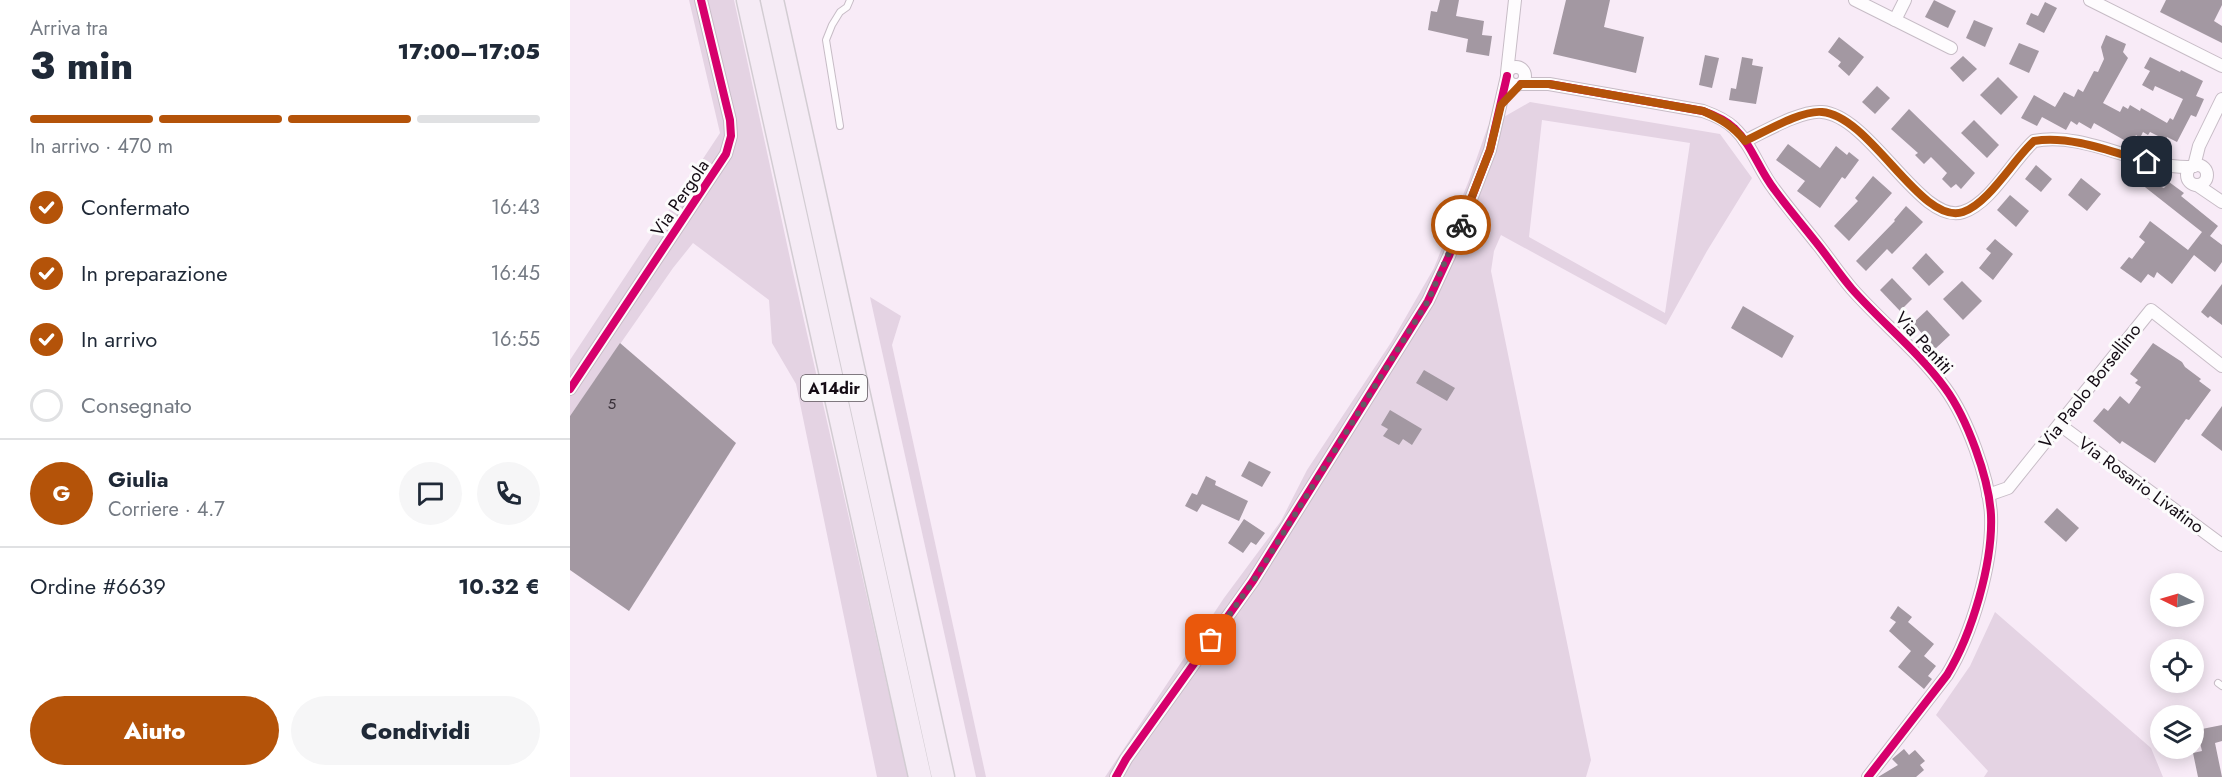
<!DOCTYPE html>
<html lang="it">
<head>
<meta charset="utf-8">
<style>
	:root { --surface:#fff; --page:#f6f6f7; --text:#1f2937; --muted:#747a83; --line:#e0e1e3; --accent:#b45309 }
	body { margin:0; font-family:Jost,sans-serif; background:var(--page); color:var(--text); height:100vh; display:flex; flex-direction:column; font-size:22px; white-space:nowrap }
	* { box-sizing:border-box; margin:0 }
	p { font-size:20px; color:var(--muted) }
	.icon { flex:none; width:33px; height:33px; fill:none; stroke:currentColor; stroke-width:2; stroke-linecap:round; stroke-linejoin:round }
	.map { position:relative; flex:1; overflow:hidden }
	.panel { display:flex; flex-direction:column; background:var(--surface); width:570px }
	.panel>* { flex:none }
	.needle { width:39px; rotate:275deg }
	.fabs { position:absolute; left:1580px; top:573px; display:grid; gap:12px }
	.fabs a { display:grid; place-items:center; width:54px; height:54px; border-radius:50%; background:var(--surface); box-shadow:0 3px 15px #0003; font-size:30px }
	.pin { position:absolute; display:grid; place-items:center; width:51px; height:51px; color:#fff; margin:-26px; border-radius:12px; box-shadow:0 3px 9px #0006 }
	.courier { position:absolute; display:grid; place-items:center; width:60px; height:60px; margin:-30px; border:4px solid #b45309; border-radius:50%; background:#fff; color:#222; box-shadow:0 2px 8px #0007 }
	.headline em { font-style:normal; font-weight:800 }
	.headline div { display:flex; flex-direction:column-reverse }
	.headline { display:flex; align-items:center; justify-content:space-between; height:102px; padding:0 30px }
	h1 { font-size:39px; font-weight:800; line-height:45px }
	.bar { display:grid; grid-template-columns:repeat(4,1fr); gap:9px 6px; align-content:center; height:72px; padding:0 30px }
	.bar i { height:8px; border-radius:4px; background:var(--line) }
	.bar .active { background:var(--accent) }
	.bar p { grid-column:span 4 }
	.line { display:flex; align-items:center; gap:15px; padding:0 30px; border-top:2px solid var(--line) }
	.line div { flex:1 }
	.round { display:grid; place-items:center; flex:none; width:63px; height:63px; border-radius:32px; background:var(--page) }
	ol { padding:0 30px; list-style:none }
	li { display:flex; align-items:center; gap:18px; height:66px }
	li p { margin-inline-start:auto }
	li .icon { padding:6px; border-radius:50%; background:var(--accent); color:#fff; stroke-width:4 }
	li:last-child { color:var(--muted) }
	li i { width:33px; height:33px; border:3px solid var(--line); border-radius:50% }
	.cta { display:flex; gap:12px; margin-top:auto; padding:12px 30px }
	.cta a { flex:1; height:69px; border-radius:36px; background:var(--accent); color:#fff; font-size:24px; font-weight:800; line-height:69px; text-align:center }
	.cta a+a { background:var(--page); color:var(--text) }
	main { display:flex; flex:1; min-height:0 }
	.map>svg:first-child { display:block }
</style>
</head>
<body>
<main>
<section class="panel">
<div class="headline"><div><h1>3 min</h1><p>Arriva tra</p></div><em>17:00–17:05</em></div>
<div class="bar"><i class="active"></i><i class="active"></i><i class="active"></i><i></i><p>In arrivo · 470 m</p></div>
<ol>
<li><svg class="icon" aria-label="check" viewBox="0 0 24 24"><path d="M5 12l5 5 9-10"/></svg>Confermato<p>16:43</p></li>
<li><svg class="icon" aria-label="check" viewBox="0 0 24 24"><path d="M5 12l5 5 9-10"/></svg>In preparazione<p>16:45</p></li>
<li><svg class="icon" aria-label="check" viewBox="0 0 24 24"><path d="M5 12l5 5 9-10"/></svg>In arrivo<p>16:55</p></li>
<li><i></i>Consegnato</li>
</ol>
<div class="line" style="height:108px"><b class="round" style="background:var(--accent);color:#fff">G</b><div><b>Giulia</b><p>Corriere · 4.7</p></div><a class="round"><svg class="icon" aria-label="chat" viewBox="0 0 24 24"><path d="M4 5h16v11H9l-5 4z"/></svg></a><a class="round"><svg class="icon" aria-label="phone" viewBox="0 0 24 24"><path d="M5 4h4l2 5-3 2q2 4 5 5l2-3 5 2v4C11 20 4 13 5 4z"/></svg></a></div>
<div class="line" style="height:78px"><div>Ordine #6639</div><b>10.32 €</b></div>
<div class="cta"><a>Aiuto</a><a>Condividi</a></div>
</section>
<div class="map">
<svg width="1652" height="777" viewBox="0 0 1652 777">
	<rect width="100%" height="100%" fill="#f8ebf7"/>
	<!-- green -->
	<g fill="#e4d3e3" fill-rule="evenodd">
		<polygon points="119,0 164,0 223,272 338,777 307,777 226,384 202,343 199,300 123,243 103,268 0,416 0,360 150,133"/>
		<path d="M960,102l190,32 32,44 -45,73 -41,74 -165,-90 -7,16 -3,20 100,489 -5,17h-481l119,-179 57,-77 26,-51 85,-129 42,-73 35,-88 19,-54zM972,120l148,23 -25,170 -136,-76z"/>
		<polygon points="300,297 331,316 322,345 416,777 406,777"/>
		<polygon points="1425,612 1581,748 1593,777 1414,777 1418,771 1366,715 1400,666"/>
	</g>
	<!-- building -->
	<g fill="#a398a2">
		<polygon points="870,0 889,0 886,16 914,21 912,35 922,36 919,56 896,52 898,39 858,30 861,11 867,12"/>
		<polygon points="996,0 1040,0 1034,27 1074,37 1066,73 983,54"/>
		<polygon points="1364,0 1386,11 1378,28 1355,17"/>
		<polygon points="1596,0 1652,0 1652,5 1644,21 1652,26 1652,43 1590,12"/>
		<polygon points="1475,2 1487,8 1474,33 1456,24 1461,13 1468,16"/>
		<polygon points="1404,20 1423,28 1415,47 1396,38"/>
		<polygon points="1536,35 1556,44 1553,52 1558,58 1533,103 1550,112 1553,106 1558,109 1560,105 1570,111 1571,108 1597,123 1600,118 1603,120 1613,99 1585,86 1583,91 1572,85 1580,71 1574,68 1580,57 1610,72 1611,70 1633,81 1626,96 1634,99 1626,117 1621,115 1607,142 1597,137 1596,140 1580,132 1578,135 1573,132 1570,138 1566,135 1561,144 1524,123 1521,129 1509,122 1507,125 1501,121 1496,130 1472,117 1467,126 1451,118 1464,95 1485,107 1494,92 1504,97 1508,89 1513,92 1524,71 1528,72 1534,59 1531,47"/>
		<polygon points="1269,37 1294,57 1279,76 1268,66 1271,62 1258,52"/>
		<polygon points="1449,43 1469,51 1459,73 1439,64"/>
		<polygon points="1135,55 1149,58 1142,88 1129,85"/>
		<polygon points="1393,56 1407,69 1393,82 1380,68"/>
		<polygon points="1172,57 1183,59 1182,65 1193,67 1186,104 1159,100 1161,88 1166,89"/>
		<polygon points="1428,77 1448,97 1431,115 1410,95"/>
		<polygon points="1307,86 1320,98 1305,114 1292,102"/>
		<polygon points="1339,109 1405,173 1391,189 1386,184 1381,188 1372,179 1377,173 1361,157 1354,164 1345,155 1348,153 1321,129"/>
		<polygon points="1404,120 1429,145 1417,158 1391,133"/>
		<polygon points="1218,144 1250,168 1266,146 1277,155 1279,152 1289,160 1275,179 1272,177 1250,208 1227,191 1235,181 1206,160"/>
		<polygon points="1466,165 1482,179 1471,192 1455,179"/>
		<polygon points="1303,176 1322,193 1279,241 1264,226 1288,201 1285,198"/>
		<polygon points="1511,178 1531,194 1517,211 1498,195"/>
		<polygon points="1567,178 1594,188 1599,182 1614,193 1611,196 1648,226 1640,236 1652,245 1652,262 1645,272 1624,255 1602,284 1587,272 1584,278 1578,274 1571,283 1550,268 1559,257 1562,259 1575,242 1569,237 1580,221 1618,250 1632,232 1566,180"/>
		<polygon points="1440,195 1459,211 1446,227 1427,210"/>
		<polygon points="1336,206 1353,222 1325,251 1322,254 1317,249 1296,271 1286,261 1325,221 1324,220"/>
		<polygon points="1425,239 1443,254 1423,280 1409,268 1421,253 1416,249"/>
		<polygon points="1356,253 1374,272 1359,286 1342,268"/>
		<polygon points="1322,278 1342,299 1330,311 1310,290"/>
		<polygon points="1392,281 1412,301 1393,320 1373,299"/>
		<polygon points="1652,284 1652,325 1640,316 1638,318 1631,312"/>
		<polygon points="1173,306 1224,336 1212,358 1161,328"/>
		<polygon points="1357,310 1380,335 1365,349 1343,323"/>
		<polygon points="50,343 166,443 59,611 0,570 0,416"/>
		<polygon points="1583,343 1612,362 1615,367 1631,379 1629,381 1641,390 1619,420 1616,419 1585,463 1552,441 1550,444 1523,421 1534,408 1538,411 1550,396 1559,404 1571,387 1565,383 1568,380 1560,374"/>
		<polygon points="854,370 885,388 877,401 846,383"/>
		<polygon points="1652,406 1652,451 1631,435"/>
		<polygon points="820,410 852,429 842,445 833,439 829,445 813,436 818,429 811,425"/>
		<polygon points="679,461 701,472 692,487 671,476"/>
		<polygon points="636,476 646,481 645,485 678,501 669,521 632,504 627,512 615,506 622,493 627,495"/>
		<polygon points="1487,508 1509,528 1496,542 1474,522"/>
		<polygon points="674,519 695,533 686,545 681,542 673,553 658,543"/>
		<polygon points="1328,606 1342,617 1338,622 1364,644 1354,656 1366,666 1358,676 1362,679 1354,689 1328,667 1341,651 1319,631 1326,622 1320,618"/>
		<polygon points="1652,725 1652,741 1645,743 1652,777 1628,777 1623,753 1632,751 1627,730"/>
		<polygon points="1334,749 1339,755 1345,750 1355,761 1350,765 1354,770 1346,777 1308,777 1328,765 1322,759"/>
	</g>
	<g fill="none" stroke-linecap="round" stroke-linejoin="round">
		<defs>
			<g id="lane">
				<polyline points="270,126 256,40 262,25 270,12 277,7 280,0"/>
				<polyline points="1648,683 1652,686"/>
			</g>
			<g id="street">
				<polyline points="1285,0 1381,48"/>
				<polyline points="1520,0 1652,66"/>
				<polyline points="1325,20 1335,0"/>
				<circle cx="946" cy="76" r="9"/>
				<polyline points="937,73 945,0"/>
				<path d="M951,84h28l154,27c11,4 23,9 31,17 18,17 25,42 40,61 14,19 30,38 45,57 11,14 21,29 33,43 30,34 66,62 93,99 22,30 44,90 46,127 2,48 -19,119 -44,160l-79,102"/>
				<path d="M1175,141c19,-9 56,-31 77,-29 49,4 99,114 141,100 28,-9 49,-51 71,-71 53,-10 104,28 157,26"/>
				<circle cx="1627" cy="175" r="10"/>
				<polyline points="1624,166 1629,146 1652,99"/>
				<polyline points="1627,185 1652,202"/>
				<polyline points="0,389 156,154 161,136 160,120 131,0"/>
				<polyline points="1490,425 1652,545"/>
				<polyline points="1418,495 1438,488 1581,310 1652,366"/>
				<polyline points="546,777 556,759 683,581 858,301 879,256 920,150 937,76"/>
			</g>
			<g id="highway">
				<polyline points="178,0 350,777"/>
				<polyline points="202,0 373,777"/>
			</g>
		</defs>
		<!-- lane casing -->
		<use href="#lane" stroke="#c7bcc6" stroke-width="8"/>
		<!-- street casing -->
		<use href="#street" stroke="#c7bcc6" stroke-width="14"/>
		<!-- highway casing -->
		<use href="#highway" stroke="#d2ccd2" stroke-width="25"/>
		<!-- lane -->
		<use href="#lane" stroke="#fefcfe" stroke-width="6"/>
		<!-- street -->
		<use href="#street" stroke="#fefcfe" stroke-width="12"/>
		<!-- highway -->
		<use href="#highway" stroke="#f5ebf5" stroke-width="22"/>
		<defs>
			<g id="cycleway">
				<path d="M951,84h28l154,27c11,4 23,9 31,17 18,17 25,42 40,61 14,19 30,38 45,57 11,14 21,29 33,43 30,34 66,62 93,99 22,30 44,90 46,127 2,48 -19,119 -44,160l-79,102"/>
				<polyline points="0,389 156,154 161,136 160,120 131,0"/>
				<polyline points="546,777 556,759 683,581 858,301 879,256 920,150 937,76"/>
			</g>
		</defs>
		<!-- cycleway casing -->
		<use href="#cycleway" stroke="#fcfcfc" stroke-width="11"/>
		<!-- cycleway -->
		<use href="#cycleway" stroke="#d6006c" stroke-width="8"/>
	</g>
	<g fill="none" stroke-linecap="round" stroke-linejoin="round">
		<!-- done -->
		<polyline stroke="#645a64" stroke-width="6" stroke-dasharray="0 10.8" points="641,640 683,582 858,301 891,225"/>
		<!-- route -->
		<path stroke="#b45309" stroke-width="8" d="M891,225l29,-75 11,-45 20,-21h28l154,27c18,8 30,15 42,30 20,-9 56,-31 77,-29 49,4 99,114 141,100 26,-9 50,-52 71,-71 37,-6 78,11 113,21"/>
	</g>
	<g text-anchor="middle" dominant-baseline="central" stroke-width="6" stroke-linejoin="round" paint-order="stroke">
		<!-- number labels -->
		<g font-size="15" fill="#382f38">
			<text x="42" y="404">5</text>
		</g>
		<!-- shield labels -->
		<rect fill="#fcfcfc" stroke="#5a545a" stroke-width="1.5" x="231" y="375" width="66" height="26" rx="4.5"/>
		<g font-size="16" font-weight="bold" fill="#150c15">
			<text x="264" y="388">A14dir</text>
		</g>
		<!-- street labels -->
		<g font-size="18" fill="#150c15" stroke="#fcfcfc">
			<text transform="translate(110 198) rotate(-56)">Via Pergola</text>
			<text transform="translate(1354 343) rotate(48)">Via Pentiti</text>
			<text transform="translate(1520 386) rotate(-52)">Via Paolo Borsellino</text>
			<text transform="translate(1571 485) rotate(36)">Via Rosario Livatino</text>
		</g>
	</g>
</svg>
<div class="fabs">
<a><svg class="needle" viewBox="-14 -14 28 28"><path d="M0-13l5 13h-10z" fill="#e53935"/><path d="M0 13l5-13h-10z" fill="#747a83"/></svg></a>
<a><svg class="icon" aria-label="locate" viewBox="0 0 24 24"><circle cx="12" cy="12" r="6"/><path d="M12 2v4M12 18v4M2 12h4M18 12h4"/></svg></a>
<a><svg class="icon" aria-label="layers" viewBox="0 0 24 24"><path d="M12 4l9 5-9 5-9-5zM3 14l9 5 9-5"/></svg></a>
</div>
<div class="pin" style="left:641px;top:640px;background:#ea580c"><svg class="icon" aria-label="bag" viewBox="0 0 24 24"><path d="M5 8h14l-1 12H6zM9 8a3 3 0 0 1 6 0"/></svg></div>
<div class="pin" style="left:1577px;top:162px;background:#1f2937"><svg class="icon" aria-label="home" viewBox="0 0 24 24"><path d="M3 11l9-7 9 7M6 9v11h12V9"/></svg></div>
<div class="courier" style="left:891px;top:225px"><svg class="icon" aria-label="bike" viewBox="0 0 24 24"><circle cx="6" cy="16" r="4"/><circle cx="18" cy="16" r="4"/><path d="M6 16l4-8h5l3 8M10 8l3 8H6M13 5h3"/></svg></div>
</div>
</main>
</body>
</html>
